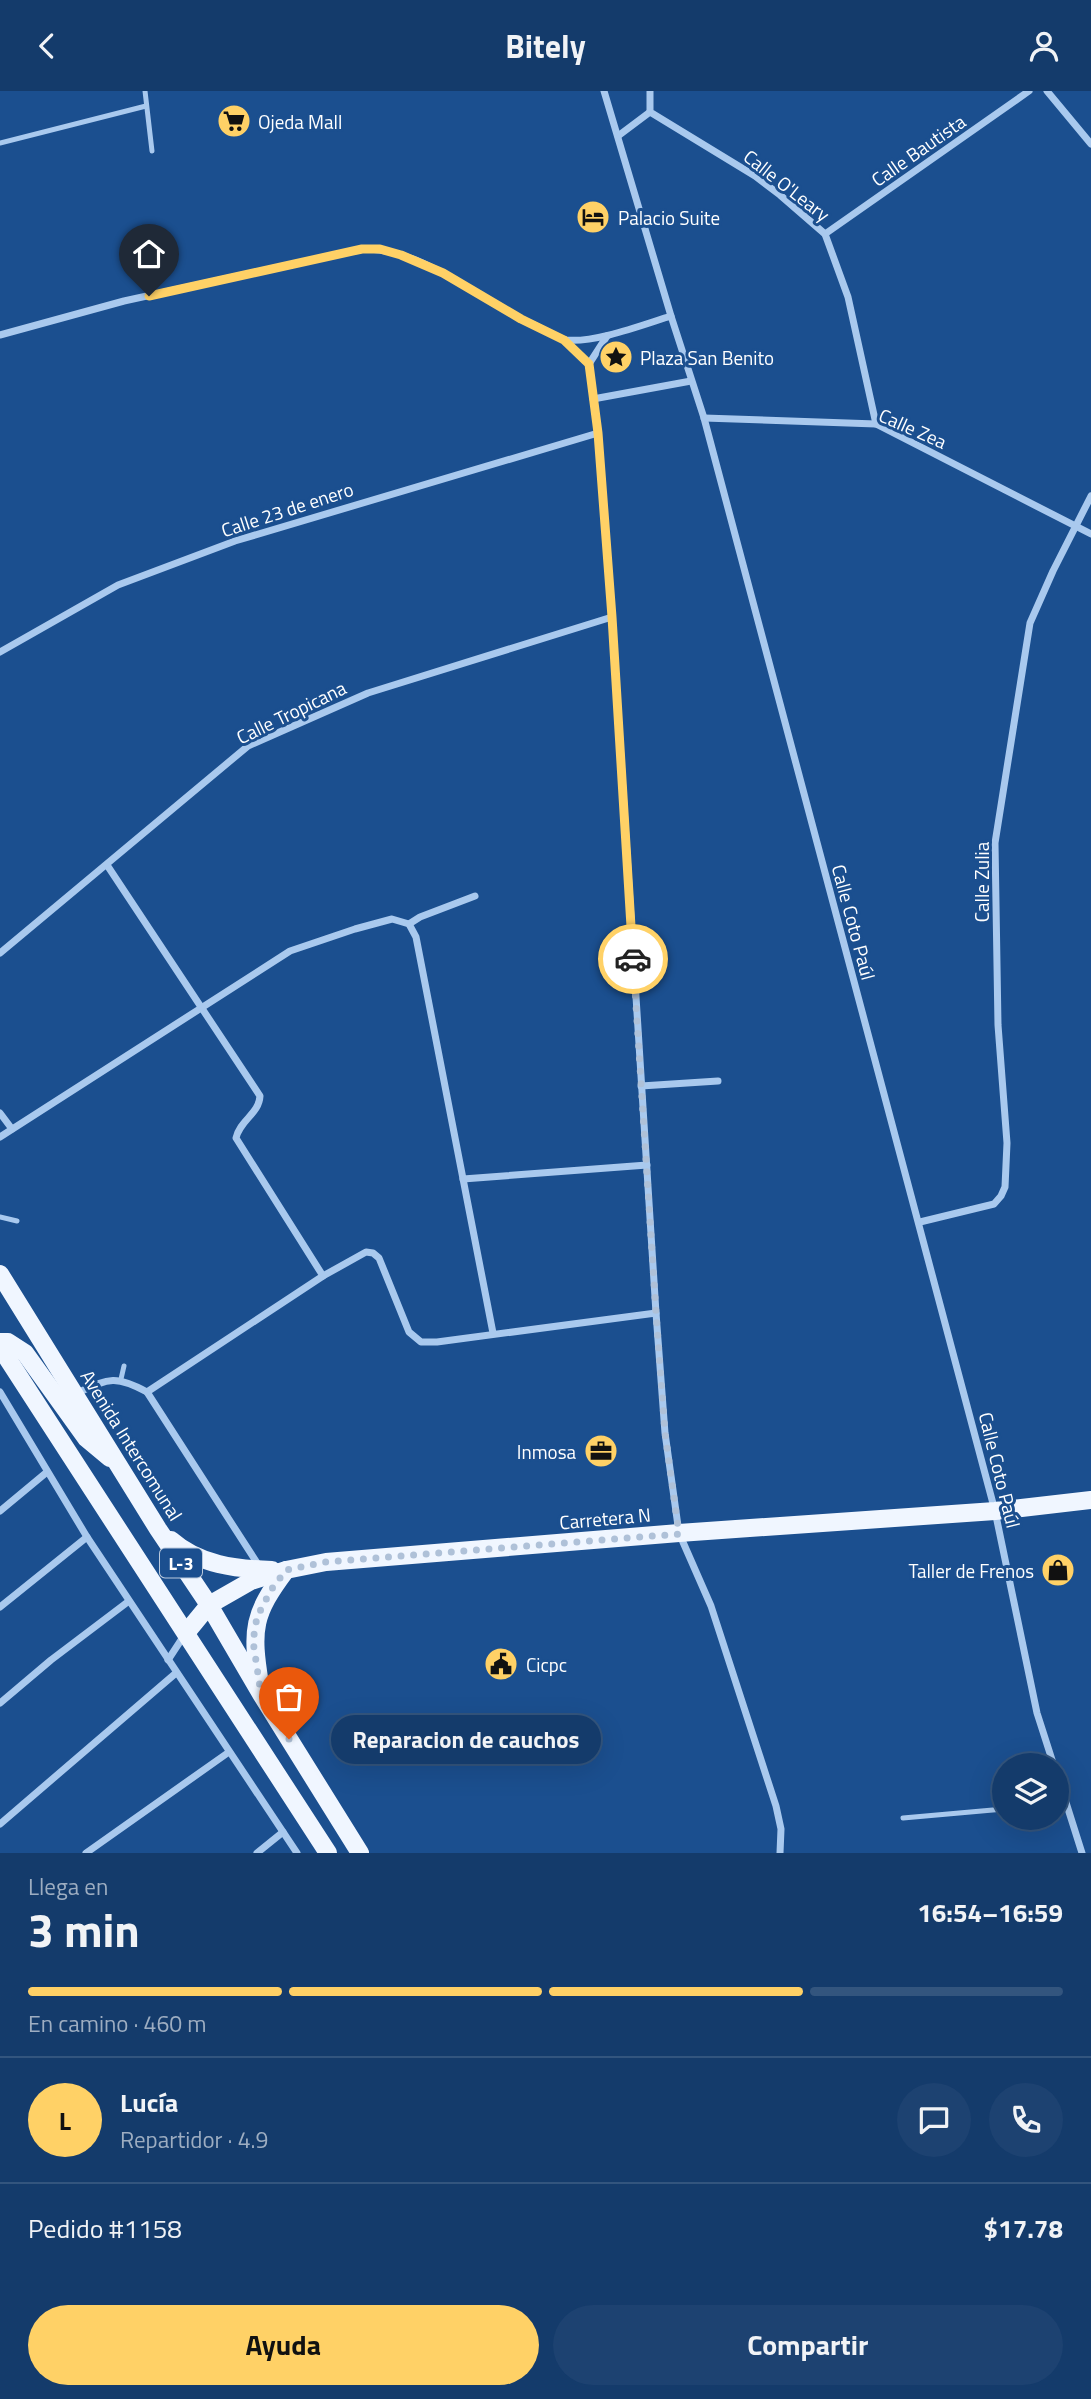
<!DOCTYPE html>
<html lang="es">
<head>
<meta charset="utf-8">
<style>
	:root { --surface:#143b6b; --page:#1d4271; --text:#f1f3f6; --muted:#9dadc1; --line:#33557e; --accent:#ffd166 }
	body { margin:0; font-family:"Titillium Web",sans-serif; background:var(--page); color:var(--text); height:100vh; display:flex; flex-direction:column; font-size:26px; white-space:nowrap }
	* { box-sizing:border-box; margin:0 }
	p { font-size:23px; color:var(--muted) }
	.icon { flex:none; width:38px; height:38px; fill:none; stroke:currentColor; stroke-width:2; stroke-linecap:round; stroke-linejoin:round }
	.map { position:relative; height:1762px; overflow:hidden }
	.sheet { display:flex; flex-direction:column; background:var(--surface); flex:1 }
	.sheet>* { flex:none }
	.fabs { position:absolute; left:992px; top:1662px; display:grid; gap:14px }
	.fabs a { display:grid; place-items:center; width:77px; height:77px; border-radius:50%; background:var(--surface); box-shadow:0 7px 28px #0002,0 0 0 2px var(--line); font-size:35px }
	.pin { position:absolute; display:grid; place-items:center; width:60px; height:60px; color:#fff; margin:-72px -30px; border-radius:50% 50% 50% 0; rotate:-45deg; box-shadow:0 0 7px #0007 }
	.pin .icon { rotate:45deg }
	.courier { position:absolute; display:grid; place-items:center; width:70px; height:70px; margin:-35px; border:5px solid #ffd166; border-radius:50%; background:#fff; color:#222; box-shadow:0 2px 9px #0007 }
	.bubble { position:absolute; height:49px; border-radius:24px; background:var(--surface); box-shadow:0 7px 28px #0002,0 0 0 2px var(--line); font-size:23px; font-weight:700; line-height:49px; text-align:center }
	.head em { font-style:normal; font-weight:700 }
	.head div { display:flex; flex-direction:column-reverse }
	.head { display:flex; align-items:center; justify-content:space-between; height:119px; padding:0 28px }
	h1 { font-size:46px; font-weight:700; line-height:52px }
	.bar { display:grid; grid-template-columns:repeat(4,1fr); gap:10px 7px; align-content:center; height:84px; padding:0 28px }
	.bar i { height:9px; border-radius:5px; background:var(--line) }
	.bar .active { background:var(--accent) }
	.bar p { grid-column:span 4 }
	.line { display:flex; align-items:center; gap:18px; padding:0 28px; border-top:2px solid var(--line) }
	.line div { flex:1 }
	.round { display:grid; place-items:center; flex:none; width:74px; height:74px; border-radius:37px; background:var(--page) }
	.cta { display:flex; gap:14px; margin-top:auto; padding:14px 28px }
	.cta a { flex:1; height:80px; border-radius:42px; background:var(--accent); color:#111; font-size:28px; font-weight:700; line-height:80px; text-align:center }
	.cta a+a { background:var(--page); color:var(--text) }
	header { display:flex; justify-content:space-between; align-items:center; height:91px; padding:0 28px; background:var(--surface); font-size:32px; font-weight:700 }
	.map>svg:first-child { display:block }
</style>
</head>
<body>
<header><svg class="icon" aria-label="back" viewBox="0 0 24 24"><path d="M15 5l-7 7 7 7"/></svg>Bitely<svg class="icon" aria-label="person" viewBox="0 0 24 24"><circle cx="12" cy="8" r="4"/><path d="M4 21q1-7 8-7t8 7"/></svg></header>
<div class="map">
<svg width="1091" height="1762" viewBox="0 0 1091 1762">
	<rect width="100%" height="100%" fill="#1b4f8f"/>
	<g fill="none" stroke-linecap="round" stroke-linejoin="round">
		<!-- service -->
		<g stroke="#a9c9ee" stroke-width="5">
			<polyline points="145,0 152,60"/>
			<polyline points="0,52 146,15"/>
			<polyline points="0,1126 17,1130"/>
			<polyline points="121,1288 124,1275"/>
			<polyline points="903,1727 1004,1718"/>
		</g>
		<!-- minor -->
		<g stroke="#a9c9ee" stroke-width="7">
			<polyline points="604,0 671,225 704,327 995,1420 1037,1622 1054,1675"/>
			<polyline points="650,0 650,21 755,85 780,104 825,143 848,206 876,333"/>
			<polyline points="1047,0 1091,53"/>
			<polyline points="618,45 650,21"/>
			<polyline points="825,143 1029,0"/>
			<path d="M0,244l124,-34 238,-52c59,-2 117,50 170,75 10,4 24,14 34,16 29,3 76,-15 105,-24"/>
			<polyline points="564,249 589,273 607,245"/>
			<polyline points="589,273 598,342 612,526 656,1222 665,1342 679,1442 711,1515 776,1715 781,1738 780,1762"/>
			<polyline points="593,308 691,290"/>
			<polyline points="704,327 876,333 1091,443"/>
			<polyline points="0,561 118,494 235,450 598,342"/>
			<polyline points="409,833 420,826 475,805"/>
			<polyline points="0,862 248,655 368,602 612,526"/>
			<polyline points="641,995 718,990"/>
			<polyline points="0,1022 12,1038"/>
			<polyline points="0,1046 290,860 355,838 392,828 409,833 416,846 493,1242"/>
			<polyline points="463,1088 647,1074"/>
			<polyline points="920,1131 994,1113 1001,1105 1005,1096 1007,1052 998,934 995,752 1030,532 1053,480 1091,405"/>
			<polyline points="323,1185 366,1161 373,1162 379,1167 409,1241 421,1251 437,1251 656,1222"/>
			<polyline points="0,1301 87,1446 297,1762"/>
			<polyline points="147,1301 259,1475"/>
			<path d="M75,1303c33,-15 39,-20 72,-2l176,-116 -87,-138c4,-18 23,-24 24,-42l-153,-231"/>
			<polyline points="0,1420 47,1381"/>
			<polyline points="0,1516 87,1446"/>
			<polyline points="168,1569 185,1543"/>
			<polyline points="0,1612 51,1569 129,1510"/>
			<polyline points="1057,1683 1082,1762"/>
			<polyline points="0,1733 176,1582"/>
			<polyline points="86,1762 229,1661"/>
			<polyline points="257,1762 283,1741"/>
		</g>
		<!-- primary -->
		<g stroke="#f0f6ff" stroke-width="18">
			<polyline points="0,1183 158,1438 209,1514 261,1603 360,1762"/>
			<polyline points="0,1251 8,1251 25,1262 86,1347 110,1367"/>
			<polyline points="0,1256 328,1762"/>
			<path d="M171,1449c28,25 65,29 101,30"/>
			<polyline points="186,1542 209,1514 251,1490 286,1479 326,1471 679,1442 995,1420 1091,1409"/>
			<path d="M260,1593c-9,-55 -7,-70 26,-114"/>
		</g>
	</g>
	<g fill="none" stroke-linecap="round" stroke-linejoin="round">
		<!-- done -->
		<polyline stroke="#afc1d8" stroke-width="7" stroke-dasharray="0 12.6" points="289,1648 261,1603 253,1550 257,1526 271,1499 286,1479 326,1471 679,1443 665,1342 656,1222 633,868"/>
		<!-- route -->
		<polyline stroke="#ffd166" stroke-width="9" points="149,205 362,158 380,158 401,164 443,182 521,228 564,249 589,273 598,342 612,526 633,868"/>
	</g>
	<!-- icons -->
	<defs>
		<symbol id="supermarket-disc" viewBox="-11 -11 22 22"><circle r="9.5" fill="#ffd166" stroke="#1b4f8f"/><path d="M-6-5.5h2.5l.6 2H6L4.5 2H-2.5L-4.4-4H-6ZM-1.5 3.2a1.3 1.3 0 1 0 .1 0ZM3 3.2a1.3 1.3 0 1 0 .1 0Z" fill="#111"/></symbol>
		<symbol id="hotel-disc" viewBox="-11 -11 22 22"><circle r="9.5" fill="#ffd166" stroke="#1b4f8f"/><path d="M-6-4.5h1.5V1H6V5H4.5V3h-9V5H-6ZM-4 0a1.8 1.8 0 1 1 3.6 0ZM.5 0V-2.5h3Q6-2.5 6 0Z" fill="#111"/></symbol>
		<symbol id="sight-disc" viewBox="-11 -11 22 22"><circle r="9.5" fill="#ffd166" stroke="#1b4f8f"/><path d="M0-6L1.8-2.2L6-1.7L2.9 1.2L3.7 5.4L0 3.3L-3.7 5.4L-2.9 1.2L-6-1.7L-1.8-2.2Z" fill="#111"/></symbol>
		<symbol id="office-disc" viewBox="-11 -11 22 22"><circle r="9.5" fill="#ffd166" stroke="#1b4f8f"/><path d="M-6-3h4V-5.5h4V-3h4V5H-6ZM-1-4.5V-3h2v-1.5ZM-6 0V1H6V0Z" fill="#111"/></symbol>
		<symbol id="shop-disc" viewBox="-11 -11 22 22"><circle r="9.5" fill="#ffd166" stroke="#1b4f8f"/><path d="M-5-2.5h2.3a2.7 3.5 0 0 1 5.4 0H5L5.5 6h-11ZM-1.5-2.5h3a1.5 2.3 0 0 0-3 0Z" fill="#111"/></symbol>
		<symbol id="civic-disc" viewBox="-11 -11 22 22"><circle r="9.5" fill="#ffd166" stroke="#1b4f8f"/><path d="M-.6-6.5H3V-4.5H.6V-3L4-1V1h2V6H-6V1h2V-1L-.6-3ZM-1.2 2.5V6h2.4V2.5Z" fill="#111"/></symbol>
	</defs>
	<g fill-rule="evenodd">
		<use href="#supermarket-disc" x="215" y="11" width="38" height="38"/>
		<use href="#hotel-disc" x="574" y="107" width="38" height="38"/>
		<use href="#sight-disc" x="597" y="247" width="38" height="38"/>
		<use href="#office-disc" x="582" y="1341" width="38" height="38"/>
		<use href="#shop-disc" x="1039" y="1460" width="38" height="38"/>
		<use href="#civic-disc" x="482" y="1554" width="38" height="38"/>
	</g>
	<g text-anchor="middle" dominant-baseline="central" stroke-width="6" stroke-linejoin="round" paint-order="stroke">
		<!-- shield labels -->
		<rect fill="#1b4f8f" stroke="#bbcadd" stroke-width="2" x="160" y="1457.5" width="42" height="29" rx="5"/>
		<g font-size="18" font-weight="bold" fill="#fff">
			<text x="181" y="1472">L-3</text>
		</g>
		<!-- poi labels -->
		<g font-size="19" fill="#fff" stroke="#1b4f8f" text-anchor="start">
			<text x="258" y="30">Ojeda Mall</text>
			<text x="618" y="126">Palacio Suite</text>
			<text x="640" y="266">Plaza San Benito</text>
			<text x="576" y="1360" text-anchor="end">Inmosa</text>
			<text x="1034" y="1479" text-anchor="end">Taller de Frenos</text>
			<text x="526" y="1573">Cicpc</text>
		</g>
		<!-- street labels -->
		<g font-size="19" fill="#fff" stroke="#1b4f8f">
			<text transform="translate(918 59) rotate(-35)">Calle Bautista</text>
			<text transform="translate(787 94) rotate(38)">Calle O'Leary</text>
			<text transform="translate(913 337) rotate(24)">Calle Zea</text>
			<text transform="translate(287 418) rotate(-18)">Calle 23 de enero</text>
			<text transform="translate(291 621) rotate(-26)">Calle Tropicana</text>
			<text transform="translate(981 791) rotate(-90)">Calle Zulia</text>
			<text transform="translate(854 831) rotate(75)">Calle Coto Paúl</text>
			<text transform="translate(132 1354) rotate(58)">Avenida Intercomunal</text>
			<text transform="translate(1000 1379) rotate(76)">Calle Coto Paúl</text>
			<text transform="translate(605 1427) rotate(-5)">Carretera N</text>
		</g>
	</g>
</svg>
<div class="fabs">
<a><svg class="icon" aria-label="layers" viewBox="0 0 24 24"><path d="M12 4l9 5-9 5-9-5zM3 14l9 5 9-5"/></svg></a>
</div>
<div class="pin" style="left:289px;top:1648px;background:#ea580c"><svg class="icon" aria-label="bag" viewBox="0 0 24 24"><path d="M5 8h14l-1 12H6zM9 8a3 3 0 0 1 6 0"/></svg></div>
<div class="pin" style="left:149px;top:205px;background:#1f2937"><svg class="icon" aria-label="home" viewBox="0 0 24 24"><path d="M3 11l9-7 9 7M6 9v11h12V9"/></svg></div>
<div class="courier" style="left:633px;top:868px"><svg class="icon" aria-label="car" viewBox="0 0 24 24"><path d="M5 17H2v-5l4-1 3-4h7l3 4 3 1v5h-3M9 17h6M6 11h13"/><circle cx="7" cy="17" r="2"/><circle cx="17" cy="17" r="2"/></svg></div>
<div class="bubble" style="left:331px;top:1624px;width:270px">Reparacion de cauchos</div>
</div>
<section class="sheet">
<div class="head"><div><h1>3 min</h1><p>Llega en</p></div><em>16:54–16:59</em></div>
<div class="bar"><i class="active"></i><i class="active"></i><i class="active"></i><i></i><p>En camino · 460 m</p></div>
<div class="line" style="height:126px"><b class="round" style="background:var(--accent);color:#111">L</b><div><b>Lucía</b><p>Repartidor · 4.9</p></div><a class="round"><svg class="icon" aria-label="chat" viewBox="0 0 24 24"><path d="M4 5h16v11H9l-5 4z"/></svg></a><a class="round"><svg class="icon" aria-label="phone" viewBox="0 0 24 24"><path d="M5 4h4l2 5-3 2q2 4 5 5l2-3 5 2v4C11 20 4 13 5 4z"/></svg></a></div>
<div class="line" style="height:91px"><div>Pedido #1158</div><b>$17.78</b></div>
<div class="cta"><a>Ayuda</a><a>Compartir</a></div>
</section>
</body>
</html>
